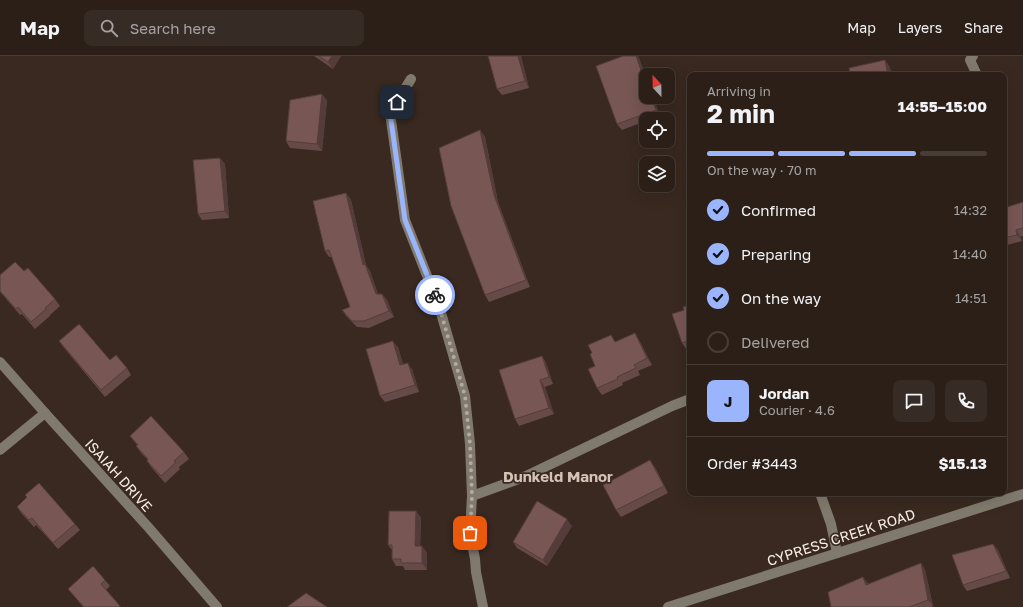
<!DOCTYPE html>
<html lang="en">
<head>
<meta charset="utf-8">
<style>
	:root { --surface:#2b1f18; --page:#372c25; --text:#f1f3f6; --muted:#a6a2a2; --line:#473d37; --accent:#9bb5fd }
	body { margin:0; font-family:"Golos Text",sans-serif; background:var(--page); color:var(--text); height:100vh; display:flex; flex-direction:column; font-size:15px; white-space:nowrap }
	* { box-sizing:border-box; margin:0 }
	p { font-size:13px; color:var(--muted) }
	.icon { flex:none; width:22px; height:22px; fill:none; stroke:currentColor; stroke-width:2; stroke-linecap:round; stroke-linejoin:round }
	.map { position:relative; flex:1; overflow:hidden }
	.sheet { position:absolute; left:687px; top:16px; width:320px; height:424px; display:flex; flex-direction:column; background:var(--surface); border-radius:8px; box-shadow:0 4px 16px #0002,0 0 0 1px var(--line) }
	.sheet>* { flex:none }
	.needle { width:26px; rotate:338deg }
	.tools { position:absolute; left:639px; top:12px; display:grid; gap:8px }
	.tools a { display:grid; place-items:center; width:36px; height:36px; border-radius:8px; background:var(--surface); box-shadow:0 4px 16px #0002,0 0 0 1px var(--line); font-size:20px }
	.pin { position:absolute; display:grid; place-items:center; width:34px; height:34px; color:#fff; margin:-17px; border-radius:8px; box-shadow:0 2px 6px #0006 }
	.courier { position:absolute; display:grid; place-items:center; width:40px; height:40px; margin:-20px; border:3px solid #9bb5fd; border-radius:50%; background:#fff; color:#222; box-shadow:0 1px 5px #0007 }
	.head em { font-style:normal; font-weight:700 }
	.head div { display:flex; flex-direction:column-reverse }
	.head { display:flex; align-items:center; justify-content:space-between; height:68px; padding:0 20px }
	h1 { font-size:26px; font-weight:700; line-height:30px }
	.bar { display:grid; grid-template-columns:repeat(4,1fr); gap:6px 4px; align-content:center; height:48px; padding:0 20px }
	.bar i { height:5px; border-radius:3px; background:var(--line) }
	.bar .active { background:var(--accent) }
	.bar p { grid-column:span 4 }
	.line { display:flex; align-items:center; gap:10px; padding:0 20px; border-top:1px solid var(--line) }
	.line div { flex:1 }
	.round { display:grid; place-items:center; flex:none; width:42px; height:42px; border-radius:8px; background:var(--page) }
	ol { padding:0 20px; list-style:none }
	li { display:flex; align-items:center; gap:12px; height:44px }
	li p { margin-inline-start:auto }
	li .icon { padding:4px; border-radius:50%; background:var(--accent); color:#111; stroke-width:4 }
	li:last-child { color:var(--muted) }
	li i { width:22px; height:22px; border:2px solid var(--line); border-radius:50% }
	header { display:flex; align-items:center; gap:24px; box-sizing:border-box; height:56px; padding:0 20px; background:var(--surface); border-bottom:1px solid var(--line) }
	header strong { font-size:19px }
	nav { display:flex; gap:22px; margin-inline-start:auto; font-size:14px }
	.search { width:280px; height:36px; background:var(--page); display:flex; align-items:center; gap:10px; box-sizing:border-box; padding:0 14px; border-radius:8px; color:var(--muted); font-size:15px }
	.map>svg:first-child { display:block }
</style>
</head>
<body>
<header>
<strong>Map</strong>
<div class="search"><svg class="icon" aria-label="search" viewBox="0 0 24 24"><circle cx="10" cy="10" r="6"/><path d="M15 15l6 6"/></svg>Search here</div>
<nav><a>Map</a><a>Layers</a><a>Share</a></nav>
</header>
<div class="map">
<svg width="1023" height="551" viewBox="0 0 1023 551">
	<rect width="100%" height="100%" fill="#392920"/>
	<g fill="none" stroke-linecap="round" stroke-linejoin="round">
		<!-- minor -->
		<g stroke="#80796d" stroke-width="10">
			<polyline points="973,0 970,4 977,19"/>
			<polyline points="411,23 390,57 405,164 439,250 465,340 470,388 472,440 470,477 475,503 476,516 483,551"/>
			<polyline points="0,306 45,357 149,472 217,551"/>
			<polyline points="0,394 45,357"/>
			<polyline points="820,437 831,468 837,497"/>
			<polyline points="472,440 524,421 672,350 690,343"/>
			<polyline points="668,551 1023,438"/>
		</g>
	</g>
	<!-- wall -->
	<g fill="#664a47">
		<polygon points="314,0 341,0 333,13"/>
		<polygon points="521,0 529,32 502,39 497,33"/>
		<polygon points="623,0 637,0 639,2 646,22 646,41 653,41 660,60 652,63 646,63 646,65 622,74 617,68"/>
		<polygon points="327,44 322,95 290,92 286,85"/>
		<polygon points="480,74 485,81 498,146 530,231 489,246 485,239"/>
		<polygon points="220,102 225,108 229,162 202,164 198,158"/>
		<polygon points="346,137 351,144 366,209 370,215 378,238 382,238 387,244 394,261 369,272 357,271 346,260 342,254 350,251 332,201 329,201 325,195"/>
		<polygon points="1023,146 1023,180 1021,181 1022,185 1004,190 1004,152"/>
		<polygon points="24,215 55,243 60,250 50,259 50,260 35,273 22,258 20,259 0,236 0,219"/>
		<polygon points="690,249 690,293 687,294 682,287 684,254"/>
		<polygon points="639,284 652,309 638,315 640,319 622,327 623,329 602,339 597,332 595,310 616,286"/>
		<polygon points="59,285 110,304 127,312 131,319 105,341 64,292"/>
		<polygon points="398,291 403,308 412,313 419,336 385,346 380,340"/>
		<polygon points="542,300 546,307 553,328 545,331 554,358 519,370 515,363"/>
		<polygon points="130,380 184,396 189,403 179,411 180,413 165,427 151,411 147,405 148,404 141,397 136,390 137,389"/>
		<polygon points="655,411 668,437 621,461 616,454"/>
		<polygon points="17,451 75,468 80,474 58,493 36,469 34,471 21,457"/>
		<polygon points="416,455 421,462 420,490 422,490 427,497 427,514 405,514 403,510 396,510 392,503 392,494 388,489"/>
		<polygon points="572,470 547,510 517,492 513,486"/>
		<polygon points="993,488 998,494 1010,522 967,535 963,529"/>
		<polygon points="921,507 925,514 933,550 932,551 831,551 868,527 868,528"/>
		<polygon points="105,524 110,530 106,534 121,551 83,551 68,533"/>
	</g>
	<!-- shaded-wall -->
	<g fill="#533c3a">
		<polygon points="332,0 341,0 333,13 328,6"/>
		<polygon points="518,0 521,0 529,32 525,25"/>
		<polygon points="636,0 637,0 639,2 646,22 646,28"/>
		<polygon points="885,4 890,11 892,19 888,19"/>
		<polygon points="322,38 327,44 322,95 317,88"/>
		<polygon points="651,41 653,41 660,60 656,54"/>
		<polygon points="480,74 485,81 498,146 530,231 526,224 494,139"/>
		<polygon points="220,102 225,108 229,162 225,155"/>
		<polygon points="346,137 351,144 366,209 370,215 380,245 376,238 363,209"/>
		<polygon points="1016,174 1021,181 1022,185 1017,179"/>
		<polygon points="382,238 387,244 394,261 389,255"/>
		<polygon points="635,277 639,284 652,309 647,302"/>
		<polygon points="393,285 398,291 405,316 400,309"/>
		<polygon points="542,300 546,307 553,328 549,321"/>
		<polygon points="408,307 412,313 419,336 415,329"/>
		<polygon points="540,324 545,331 554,358 549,352"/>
		<polygon points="650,404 655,411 668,437 664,430"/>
		<polygon points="416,455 421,462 420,496 415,490"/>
		<polygon points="567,463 572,470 547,510 543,504"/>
		<polygon points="993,488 998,494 1010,522 1006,515"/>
		<polygon points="422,490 427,497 427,514 422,507"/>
		<polygon points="921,507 925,514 933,550 928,544"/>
		<polygon points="863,521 868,527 871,536 866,529"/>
	</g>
	<!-- building -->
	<g fill="#775653" stroke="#533c3a">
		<polygon points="319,0 332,0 328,6"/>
		<polygon points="488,0 518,0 525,25 497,33"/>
		<polygon points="623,0 636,0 646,28 646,41 651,41 656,54 617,68 596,10"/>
		<polygon points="885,4 888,19 850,19 849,12"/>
		<polygon points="322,38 317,88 286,85 290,44"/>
		<polygon points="480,74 494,139 526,224 485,239 451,150 439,92"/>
		<polygon points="220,102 225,155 198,158 193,104"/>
		<polygon points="346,137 363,209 365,208 376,238 382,238 389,255 364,265 352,265 342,254 350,251 329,194 325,195 313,145"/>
		<polygon points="1023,146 1023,172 1016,174 1017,179 1004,182 1004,152"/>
		<polygon points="15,206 24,215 28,212 55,243 45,252 46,253 31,266 18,251 16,253 0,235 0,219"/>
		<polygon points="690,249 690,284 682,287 672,258 684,254 683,251"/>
		<polygon points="79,268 110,304 116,299 127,312 101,334 59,285"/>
		<polygon points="635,277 647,302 634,309 636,312 617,321 618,323 597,332 588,313 595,310 590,298 592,297 588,289 611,279 615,286"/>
		<polygon points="393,285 400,309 408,307 415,329 380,340 366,293"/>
		<polygon points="542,300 549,321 540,324 549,352 515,363 499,314"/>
		<polygon points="151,360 184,396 174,405 176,406 161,420 147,405 148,403 136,390 138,389 130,380"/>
		<polygon points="690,380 690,385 687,382"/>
		<polygon points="650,404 664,430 616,454 603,429"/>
		<polygon points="39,427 75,468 53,487 32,462 29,464 17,451 27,441 25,439"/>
		<polygon points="537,445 567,463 543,504 513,486"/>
		<polygon points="389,455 416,455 415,490 422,490 422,507 401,507 401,503 392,503 392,489 388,489"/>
		<polygon points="993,488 1006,515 963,529 952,499"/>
		<polygon points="921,507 928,544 909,551 831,551 828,536 863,521 866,529"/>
		<polygon points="93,510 105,524 101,528 120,550 119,551 84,551 68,533"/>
		<polygon points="306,537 327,551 287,551"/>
	</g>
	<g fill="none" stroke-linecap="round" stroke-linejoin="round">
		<!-- done -->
		<polyline stroke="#b6a9a1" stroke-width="4" stroke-dasharray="0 7.2" points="435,239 439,250 465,340 470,388 472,440 470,477"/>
		<!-- route -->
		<polyline stroke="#9bb5fd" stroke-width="5" points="397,46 390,57 405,164 435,239"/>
	</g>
	<g text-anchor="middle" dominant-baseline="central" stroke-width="3.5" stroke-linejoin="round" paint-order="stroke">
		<!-- street labels -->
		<g font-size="14" fill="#f9eee7" stroke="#392920">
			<text transform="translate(119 419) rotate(48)">ISAIAH DRIVE</text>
			<text transform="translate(841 481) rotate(-18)">CYPRESS CREEK ROAD</text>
		</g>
		<!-- neighbourhood labels -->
		<g font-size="15" font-weight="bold" fill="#d6c1b5" stroke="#392920">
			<text x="558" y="420">Dunkeld Manor</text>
		</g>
	</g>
</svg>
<div class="tools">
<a><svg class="needle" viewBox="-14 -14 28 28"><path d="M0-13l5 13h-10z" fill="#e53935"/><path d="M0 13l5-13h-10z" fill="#a6a2a2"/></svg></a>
<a><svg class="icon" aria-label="locate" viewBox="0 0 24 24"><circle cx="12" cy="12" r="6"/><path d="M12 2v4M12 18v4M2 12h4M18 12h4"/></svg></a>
<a><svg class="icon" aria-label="layers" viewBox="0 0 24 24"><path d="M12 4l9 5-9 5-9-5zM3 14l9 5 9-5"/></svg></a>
</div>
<div class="pin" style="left:470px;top:477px;background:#ea580c"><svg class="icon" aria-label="bag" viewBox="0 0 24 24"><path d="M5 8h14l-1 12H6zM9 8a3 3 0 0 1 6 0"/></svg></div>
<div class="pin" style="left:397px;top:46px;background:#1f2937"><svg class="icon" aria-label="home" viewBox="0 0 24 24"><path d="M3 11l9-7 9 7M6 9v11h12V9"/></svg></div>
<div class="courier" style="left:435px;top:239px"><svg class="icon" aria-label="bike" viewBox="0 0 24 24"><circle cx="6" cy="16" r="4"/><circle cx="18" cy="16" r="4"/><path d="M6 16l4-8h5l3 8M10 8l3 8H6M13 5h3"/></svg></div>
<section class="sheet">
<div class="head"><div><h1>2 min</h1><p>Arriving in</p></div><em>14:55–15:00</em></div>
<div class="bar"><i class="active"></i><i class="active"></i><i class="active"></i><i></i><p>On the way · 70 m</p></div>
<ol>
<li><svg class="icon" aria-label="check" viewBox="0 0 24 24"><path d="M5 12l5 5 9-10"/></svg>Confirmed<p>14:32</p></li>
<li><svg class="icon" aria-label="check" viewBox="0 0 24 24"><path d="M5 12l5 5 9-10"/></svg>Preparing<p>14:40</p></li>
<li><svg class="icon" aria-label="check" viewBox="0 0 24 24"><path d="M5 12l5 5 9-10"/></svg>On the way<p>14:51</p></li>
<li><i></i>Delivered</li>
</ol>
<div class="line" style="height:72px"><b class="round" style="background:var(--accent);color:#111">J</b><div><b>Jordan</b><p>Courier · 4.6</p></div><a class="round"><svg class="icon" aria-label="chat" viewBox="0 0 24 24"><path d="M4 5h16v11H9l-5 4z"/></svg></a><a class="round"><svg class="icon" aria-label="phone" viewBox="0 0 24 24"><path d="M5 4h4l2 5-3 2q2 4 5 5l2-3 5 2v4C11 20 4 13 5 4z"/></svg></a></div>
<div class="line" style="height:52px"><div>Order #3443</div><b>$15.13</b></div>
</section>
</div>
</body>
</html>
